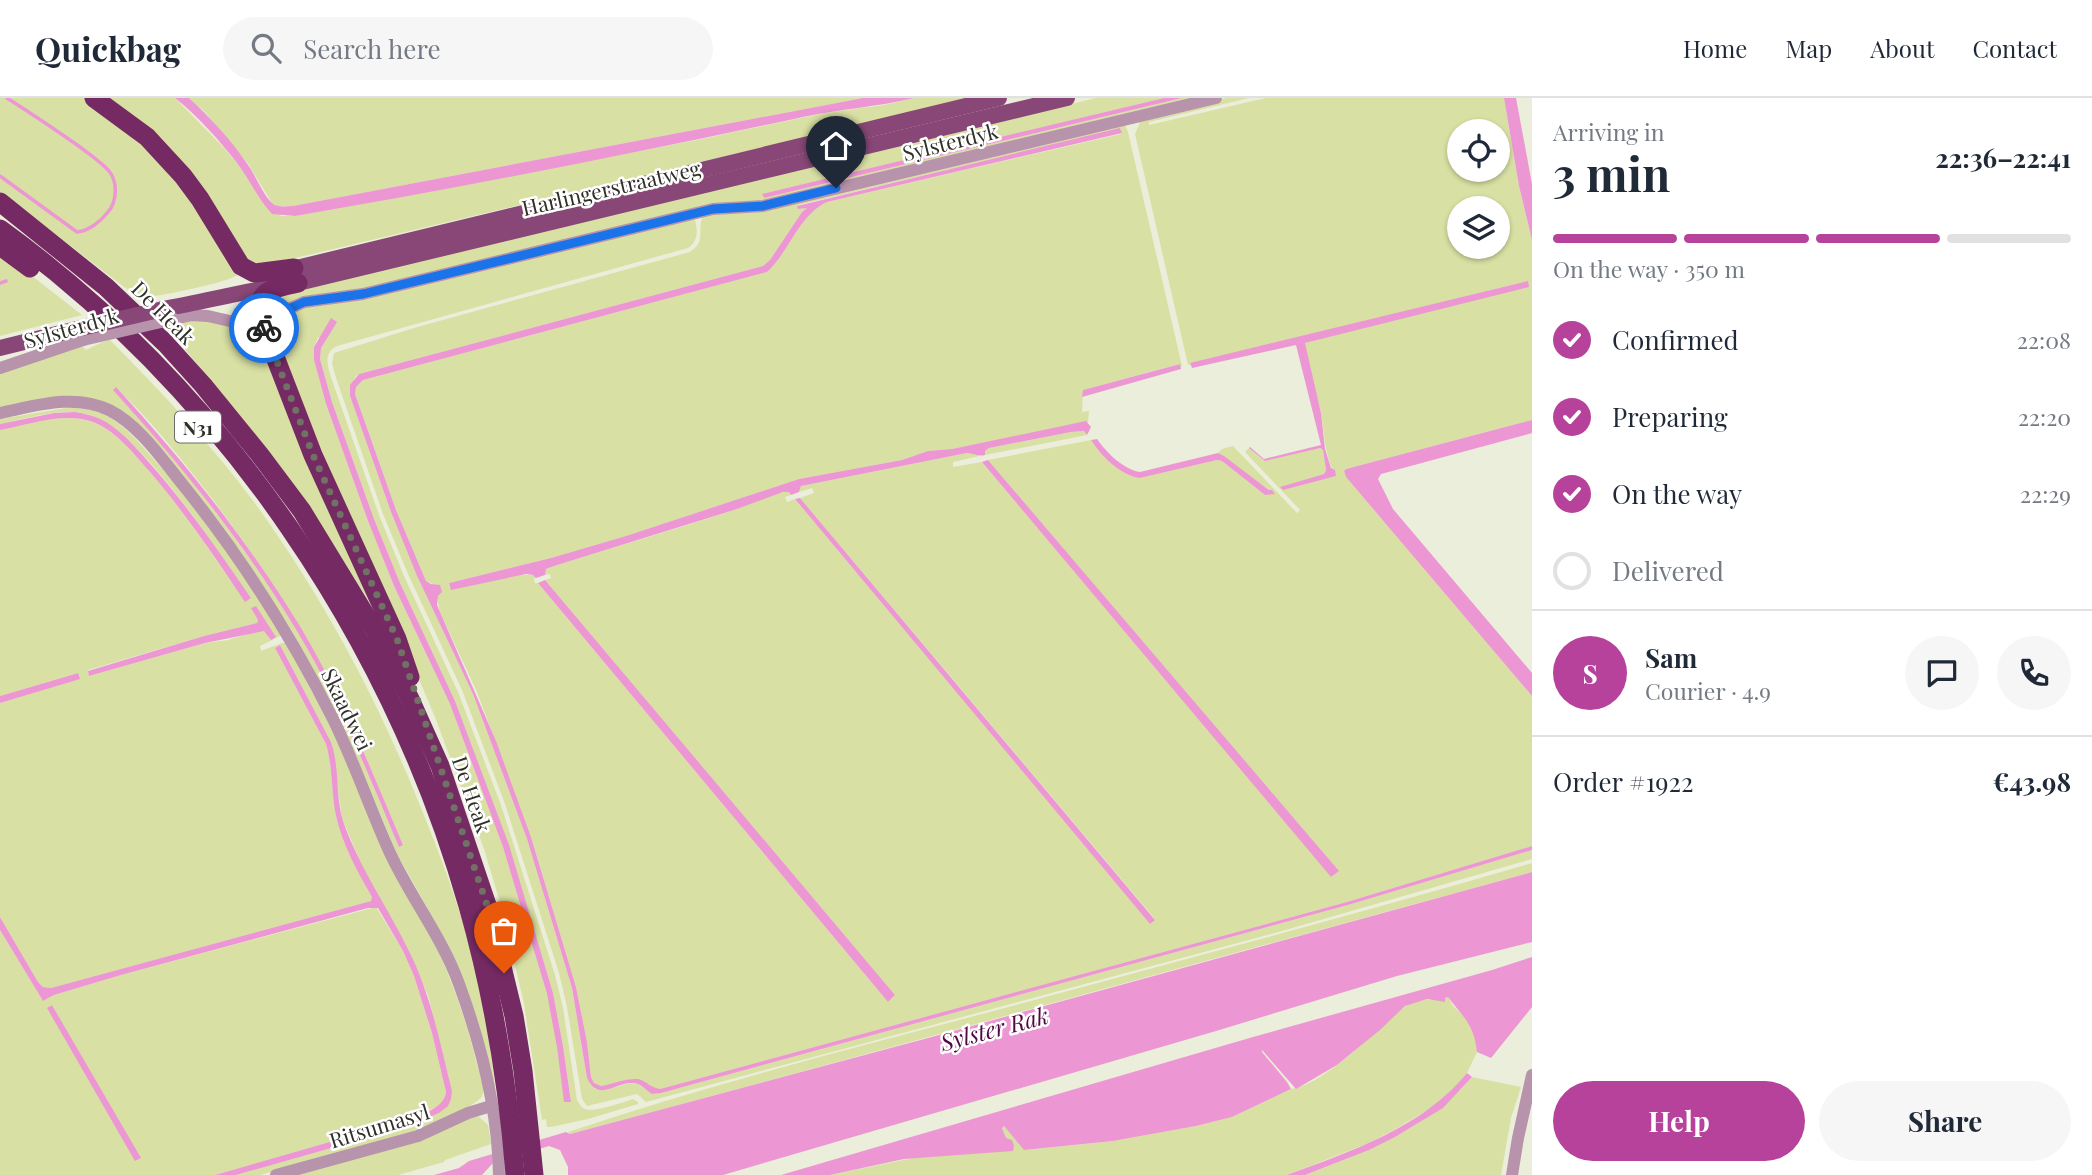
<!DOCTYPE html>
<html lang="en">
<head>
<meta charset="utf-8">
<style>
	:root { --surface:#fff; --page:#f6f6f7; --text:#1f2937; --muted:#747a83; --line:#e0e1e3; --accent:#b6429b }
	body { margin:0; font-family:"Playfair Display",serif; background:var(--page); color:var(--text); height:100vh; display:flex; flex-direction:column; font-size:26px; white-space:nowrap }
	* { box-sizing:border-box; margin:0 }
	p { font-size:23px; color:var(--muted) }
	.icon { flex:none; width:38px; height:38px; fill:none; stroke:currentColor; stroke-width:2; stroke-linecap:round; stroke-linejoin:round }
	.map { position:relative; flex:1; overflow:hidden }
	.side { display:flex; flex-direction:column; background:var(--surface); width:560px }
	.side>* { flex:none }
	.buttons { position:absolute; left:1447px; top:21px; display:grid; gap:14px }
	.buttons a { display:grid; place-items:center; width:63px; height:63px; border-radius:50%; background:var(--surface); box-shadow:0 2px 5px #0004; font-size:35px }
	.pin { position:absolute; display:grid; place-items:center; width:60px; height:60px; color:#fff; margin:-72px -30px; border-radius:50% 50% 50% 0; rotate:-45deg; box-shadow:0 0 7px #0007 }
	.pin .icon { rotate:45deg }
	.courier { position:absolute; display:grid; place-items:center; width:70px; height:70px; margin:-35px; border:5px solid #1a73e8; border-radius:50%; background:#fff; color:#222; box-shadow:0 2px 9px #0007 }
	.summary em { font-style:normal; font-weight:700 }
	.summary div { display:flex; flex-direction:column-reverse }
	.summary { display:flex; align-items:center; justify-content:space-between; height:119px; padding:0 21px }
	h1 { font-size:46px; font-weight:700; line-height:52px }
	.bar { display:grid; grid-template-columns:repeat(4,1fr); gap:10px 7px; align-content:center; height:84px; padding:0 21px }
	.bar i { height:9px; border-radius:5px; background:var(--line) }
	.bar .selected { background:var(--accent) }
	.bar p { grid-column:span 4 }
	.line { display:flex; align-items:center; gap:18px; padding:0 21px; border-top:2px solid var(--line) }
	.line div { flex:1 }
	.round { display:grid; place-items:center; flex:none; width:74px; height:74px; border-radius:37px; background:var(--page) }
	ol { padding:0 21px; list-style:none }
	li { display:flex; align-items:center; gap:21px; height:77px }
	li p { margin-inline-start:auto }
	li .icon { padding:7px; border-radius:50%; background:var(--accent); color:#fff; stroke-width:4 }
	li:last-child { color:var(--muted) }
	li i { width:38px; height:38px; border:4px solid var(--line); border-radius:50% }
	.cta { display:flex; gap:14px; margin-top:auto; padding:14px 21px }
	.cta a { flex:1; height:80px; border-radius:42px; background:var(--accent); color:#fff; font-size:28px; font-weight:700; line-height:80px; text-align:center }
	.cta a+a { background:var(--page); color:var(--text) }
	header { display:flex; align-items:center; gap:42px; box-sizing:border-box; height:98px; padding:0 35px; background:var(--surface); border-bottom:2px solid var(--line) }
	header strong { font-size:33px }
	nav { display:flex; gap:38px; margin-inline-start:auto; font-size:24px }
	.search { width:490px; height:63px; background:var(--page); display:flex; align-items:center; gap:18px; box-sizing:border-box; padding:0 24px; border-radius:38px; color:var(--muted); font-size:26px }
	main { display:flex; flex:1; min-height:0 }
	.map>svg:first-child { display:block }
</style>
</head>
<body>
<header>
<strong>Quickbag</strong>
<div class="search"><svg class="icon" aria-label="search" viewBox="0 0 24 24"><circle cx="10" cy="10" r="6"/><path d="M15 15l6 6"/></svg>Search here</div>
<nav><a>Home</a><a>Map</a><a>About</a><a>Contact</a></nav>
</header>
<main>
<div class="map">
<svg width="1532" height="1077" viewBox="0 0 1532 1077">
	<rect width="100%" height="100%" fill="#ebeeda"/>
	<!-- green -->
	<g fill="#d9e0a3" fill-rule="evenodd">
		<path d="M0,0h88l92,80 59,96c-13,10 -79,21 -99,25l-140,-107z"/>
		<polygon points="98,0 175,0 225,51 281,118 295,118 692,43 825,15 884,7 914,0 971,0 266,167 247,164 206,105"/>
		<polygon points="189,0 863,0 293,108 277,108 272,105 249,67 205,14"/>
		<polygon points="1096,0 1164,0 763,96 763,100 1182,0 1204,0 860,82 267,212 272,202 285,194"/>
		<path d="M1227,0h22l-100,24v3l117,-27h238l15,88 13,54v180l-186,49 -2,2 2,6 186,219v150l-185,56 -687,187h-5l-11,-8 -43,5 -7,-3 -3,-6 -4,-35 -11,-55 -45,-150 -54,-145 -36,-78c-4,-10 -3,-19 -5,-29l-10,-4 -30,-71 -41,-116 1,-7 7,-7 403,-108c23,-20 33,-57 61,-70l294,-68v-5l-323,76 1,4 9,-2 -6,5 -32,48 -7,6 -404,108 -4,3 -5,19 41,116 26,64 56,118 54,145 45,149 15,90 8,11c15,4 28,-8 42,-5 6,2 10,7 15,10l9,-1 687,-188 184,-55v9l-257,74 -629,169 -9,-8 -50,12 -5,-7 -15,-92 -8,-34 -54,-169 -43,-114 -54,-116 -25,-60 -47,-136 -4,-15 2,-10 80,-25 276,-76c17,-11 6,-21 13,-36l422,-91 3,7 54,234h-2l-1,-2 -96,26 -1,22 7,-1 -1,11 -136,27 -24,2 -26,9 -103,19 -173,57 -75,22 -102,25 2,6 69,-14h13l3,3 -2,1 1,4h3l350,419 7,-7 -350,-415 6,-2 -1,-4 -5,1 -1,-3 2,-3 8,-3c60,-19 120,-36 180,-56 16,-6 37,-19 55,-18l2,3 -6,2 2,5 8,-3 355,424 5,-4 -355,-421 14,-5 -2,-5 -13,4 2,-6 166,-33h6l6,3 -26,6v5l29,-5 350,415 6,-7 -350,-410 103,-20c10,16 30,36 49,38l77,-18 5,1 43,34 9,-2 -56,-40 4,-4 11,-3 64,67 3,-3 -55,-58 4,-4 16,13 52,-14 6,3 3,20 -2,4 -43,13 55,-11c-12,-22 -11,-40 -15,-63 -4,-23 -16,-48 -16,-70l223,-62 -340,84 -53,-231 6,-14 5,-3zM1460,33h38v39h-38zM1460,110h38v39h-38z"/>
		<path d="M691,121l4,1c3,11 3,21 -7,28l-351,98c-15,8 -9,21 -5,34l47,135 25,61 54,116 43,113 54,170 8,33 14,92c3,4 3,7 8,9 9,4 38,-7 48,-10l5,3v2l-50,15 -37,8h-4l-1,-8 -4,1 -18,-116 -21,-92 -19,-63 -49,-132 -168,-396 38,-15zM318,239l7,3 -4,8 -1,11 12,43 42,117 26,64 55,118 53,144 45,148 10,53 8,55 -24,-107 -44,-147 -53,-143 -56,-118 -26,-65 -42,-117 -12,-44v-13z"/>
		<polygon points="0,153 82,217 0,238"/>
		<polygon points="178,221 257,225 393,543 340,457 303,400 166,227"/>
		<path d="M109,241c53,54 106,109 150,170 63,88 114,182 155,282 19,46 37,91 51,139 16,53 25,110 31,166l-49,-153 -51,-91 -48,-115 -50,-96 -45,-71 -141,-163 -112,1v-35l82,-27 4,4zM116,290c33,30 63,68 91,104 43,56 83,115 117,178 30,56 54,116 79,175l-4,1c-31,-73 -61,-147 -102,-216 -53,-87 -117,-164 -181,-242z"/>
		<path d="M72,309c14,2 28,4 40,12 18,12 32,29 46,45 47,52 85,110 123,169l-1,3 -20,10 1,5 21,-8h4c38,69 72,139 106,210 34,69 68,137 85,212 2,8 9,22 5,31 -6,11 -57,32 -70,36l-152,43h-24l173,-49 30,-13 13,-22 -24,-96 -20,-46 -43,-76 -23,-55 -11,-76 -51,-97 -5,3 51,96c7,24 5,48 10,72 5,25 23,59 36,81l-1,4 -320,87 -8,-1 -5,-5 -38,-65v-214l79,-25 -2,-5 -77,23v-266c27,-5 62,-18 89,-9 26,8 44,32 61,51 35,41 64,85 95,129l6,-3c-35,-48 -107,-164 -161,-183 -25,-9 -65,4 -90,9v-5zM252,511l24,28 -12,-6h-6l-30,9 -23,3 -116,33 -1,-6 116,-34 53,-13 1,-3z"/>
		<polygon points="1084,333 1087,337 985,357 985,353 989,350 1071,334"/>
		<path d="M1532,765v9c-321,87 -641,176 -962,262l-2,-2c137,-46 278,-82 418,-119 182,-49 364,-97 546,-150z"/>
		<path d="M376,809l27,44 11,25 18,57 14,59 -3,9 -7,6 -30,13 -191,55h-215v-245l43,71 11,-6 67,-20zM52,907l88,153 -4,2 -88,-152z"/>
		<path d="M1448,899l5,9 14,13 8,13 1,9 1,11 -10,21 -10,12 -18,18 -47,28 -26,13 -79,31h-457l176,-36 -4,-12 2,-1 21,24 88,-9 83,-15 36,-9 59,-28c28,-3 75,-48 97,-67 10,-9 16,-18 30,-21 9,-3 18,-1 27,1v-4z"/>
		<path d="M1472,979l49,10 -10,31 -10,57h-196c61,-23 124,-47 167,-98z"/>
		<polygon points="478,1018 488,1027 491,1046 445,1062 444,1064 398,1077 295,1077"/>
	</g>
	<!-- water -->
	<g fill="#ec97d4">
		<path d="M175,0h14c22,20 42,42 59,67 8,11 14,28 24,38 5,5 14,3 21,3l570,-108h51c-37,9 -74,11 -111,19 -168,36 -338,70 -508,99l-23,-2c-14,-15 -22,-34 -35,-51 -18,-23 -39,-47 -62,-65z"/>
		<polygon points="1164,0 1182,0 764,100 762,96"/>
		<polygon points="1504,0 1516,0 1532,86 1532,142 1519,88"/>
		<path d="M1120,30l2,5 -295,69c-28,13 -38,50 -60,70l-404,108 -7,7 -1,7 41,116 30,71 5,3 9,1 2,7 -4,4 -1,9 59,136 35,96 45,150 11,55 4,35 3,6 7,3c12,-2 25,-8 37,-7 9,2 13,9 22,10l687,-187 185,-56v4l-184,55 -687,188 -9,1c-5,-3 -9,-8 -14,-10 -20,-6 -38,21 -51,-6l-15,-90 -45,-149 -54,-145 -56,-118 -26,-64 -41,-116v-11l9,-11 404,-108 7,-6 32,-48 5,-4 -9,1 -1,-3z"/>
		<polygon points="1528,183 1529,189 1305,245 1321,315 1325,351 1331,370 1335,372 1336,378 1283,392 1280,389 1324,376 1326,372 1323,352 1320,350 1265,363 1249,350 1250,349 1264,361 1321,347 1296,247 1192,270 1190,265"/>
		<polygon points="331,220 337,224 321,250 320,261 332,304 374,421 400,485 455,603 509,747 553,895 563,948 571,1004 564,1004 557,949 547,896 503,749 450,606 394,488 368,423 326,306 314,262 314,249"/>
		<polygon points="1180,266 1181,271 1082,299 1083,292"/>
		<path d="M116,289c69,75 132,154 185,241 41,69 71,143 102,217l-4,2c-31,-74 -61,-148 -102,-216 -53,-88 -115,-165 -184,-241z"/>
		<path d="M75,314c11,2 21,4 31,10 18,11 33,29 47,45 36,41 67,86 98,131l-6,4c-30,-45 -60,-89 -95,-130 -17,-19 -35,-43 -60,-51 -28,-9 -62,4 -90,9v-6l54,-11z"/>
		<polygon points="1532,322 1532,335 1381,376 1378,381 1393,411 1532,575 1532,598 1346,379 1344,373 1346,371"/>
		<path d="M1086,323l5,6 -4,8 -3,-4 -13,1 -82,16 -4,3v4c-7,2 -11,-2 -18,-2l-166,33 -2,6 -8,3 -2,-3h-6l-49,18 -180,56 -8,3 -1,6 -9,3 -3,-3 -7,-1 -75,16 -2,-7 102,-25 75,-22 173,-57 103,-19 26,-9 24,-2z"/>
		<path d="M1097,341c9,13 27,31 43,33l78,-19 6,3 45,34h3l3,4 -10,1 -43,-34 -5,-1 -77,18c-19,-2 -39,-22 -49,-38z"/>
		<polygon points="988,362 1339,773 1331,779 982,364"/>
		<polygon points="800,400 1155,822 1150,826 795,401"/>
		<polygon points="545,482 895,897 888,904 538,485"/>
		<polygon points="256,508 276,539 271,542 264,533 205,545 89,578 88,573 204,538 257,525 258,522 251,510"/>
		<path d="M280,547l51,97c9,26 4,53 12,79 16,46 44,85 65,128 23,45 32,94 44,142l-1,8 -3,7 -9,7 -30,13 -173,49h-21l191,-55c15,-6 38,-11 40,-28l-14,-59 -18,-57 -11,-25 -25,-43h-10l-247,67 -67,20 -11,6 -43,-71v-13l38,65 5,5 8,1 320,-87 1,-4c-14,-24 -30,-53 -36,-81 -5,-24 -3,-48 -10,-72l-51,-96z"/>
		<polygon points="78,575 80,581 0,605 0,598"/>
		<polygon points="1532,774 1532,844 1397,878 1216,933 723,1077 568,1077 568,1069 560,1052 549,1048 493,1065 482,1077 434,1077 459,1070 469,1063 566,1034 570,1036 928,940"/>
		<path d="M1532,859v50l-41,51 -14,-6c-3,-28 -14,-35 -29,-55l-3,1v4l-18,-3 -22,7 -25,24 -43,35 -41,24 -34,-39v2l25,30 4,7 -59,28 -36,9 -83,15 -89,9 -20,-24 -2,2 4,10 6,2 2,6 -1,5 -109,8 -74,16h-49l472,-138 239,-67z"/>
		<polygon points="52,907 141,1060 135,1063 47,910"/>
		<path d="M1467,975l5,4 -29,31 -48,29 -26,13 -64,25h-18c64,-24 135,-47 180,-102z"/>
	</g>
	<g fill="none" stroke-linecap="round" stroke-linejoin="round">
		<!-- stream -->
		<g stroke="#ec97d4" stroke-width="3.5">
			<path d="M0,78l77,56c12,-1 24,-11 31,-20 9,-10 10,-30 1,-41 -8,-9 -20,-17 -29,-24 -24,-17 -48,-33 -73,-49"/>
			<polyline points="0,185 6,183"/>
		</g>
		<!-- minor -->
		<g stroke="#b893ac" stroke-width="12">
			<polyline points="174,221 192,217 208,218 234,224 246,224 282,214 304,204 363,196 713,111 763,108 1216,0"/>
			<polyline points="0,270 83,242"/>
			<path d="M0,315c35,-7 74,-20 109,-3 30,15 53,49 74,75 59,73 109,152 151,236 21,43 36,88 56,132 21,45 52,84 69,131 22,60 39,127 40,191"/>
			<polyline points="276,1077 418,1038 468,1015 491,1008"/>
			<polyline points="1512,1077 1518,1040 1532,977"/>
		</g>
		<!-- major -->
		<g stroke="#884777" stroke-width="16">
			<polyline points="284,173 999,0"/>
			<path d="M163,211c45,-8 89,-20 135,-26l769,-185"/>
			<polyline points="0,250 73,232"/>
		</g>
		<!-- highway -->
		<g stroke="#752a63" stroke-width="19">
			<polyline points="94,0 147,39 183,78 200,101 241,168 254,175 294,170"/>
			<polyline points="0,104 106,189 165,245 203,287 260,357 302,413 374,531 409,599 440,668 487,807 514,918 523,973 534,1077"/>
			<path d="M0,131c225,163 392,410 468,677 25,88 40,178 47,269"/>
			<polyline points="0,148 30,170"/>
			<path d="M298,185c-23,6 -43,5 -38,35l53,137 84,184 13,38"/>
		</g>
		<!-- minor-bridge -->
		<polyline stroke="#b893ac" stroke-width="12" points="83,242 174,221"/>
		<!-- major-bridge -->
		<polyline stroke="#884777" stroke-width="16" points="73,232 163,211"/>
	</g>
	<g fill="none" stroke-linecap="round" stroke-linejoin="round">
		<!-- done -->
		<polyline stroke="#717266" stroke-width="7" stroke-dasharray="0 12.6" points="264,230 313,357 397,541 487,807 504,875"/>
		<!-- route -->
		<polyline stroke="#1a73e8" stroke-width="9" points="264,230 260,220 282,214 304,204 363,196 713,111 763,108 836,90"/>
	</g>
	<g text-anchor="middle" dominant-baseline="central" stroke-width="5" stroke-linejoin="round" paint-order="stroke">
		<!-- shield labels -->
		<rect fill="#fff" stroke="#6d6e68" stroke-width="2" x="175" y="313.5" width="46" height="31" rx="5"/>
		<g font-size="19" font-weight="bold" fill="#2f3028">
			<text x="198" y="329">N31</text>
		</g>
		<!-- street labels -->
		<g font-size="21" fill="#2f3028" stroke="#fff">
			<text transform="translate(950 43) rotate(-14)">Sylsterdyk</text>
			<text transform="translate(611 89) rotate(-13)">Harlingerstraatweg</text>
			<text transform="translate(164 214) rotate(45)">De Heak</text>
			<text transform="translate(71 229) rotate(-16)">Sylsterdyk</text>
			<text transform="translate(348 611) rotate(64)">Skaadwei</text>
			<text transform="translate(473 696) rotate(71)">De Heak</text>
			<text transform="translate(379 1027) rotate(-17)">Ritsumasyl</text>
		</g>
		<!-- water labels -->
		<g font-size="23" font-style="italic" fill="#530644" stroke="#fff">
			<text transform="translate(994 930) rotate(-15)">Sylster Rak</text>
		</g>
	</g>
</svg>
<div class="buttons">
<a><svg class="icon" aria-label="locate" viewBox="0 0 24 24"><circle cx="12" cy="12" r="6"/><path d="M12 2v4M12 18v4M2 12h4M18 12h4"/></svg></a>
<a><svg class="icon" aria-label="layers" viewBox="0 0 24 24"><path d="M12 4l9 5-9 5-9-5zM3 14l9 5 9-5"/></svg></a>
</div>
<div class="pin" style="left:504px;top:875px;background:#ea580c"><svg class="icon" aria-label="bag" viewBox="0 0 24 24"><path d="M5 8h14l-1 12H6zM9 8a3 3 0 0 1 6 0"/></svg></div>
<div class="pin" style="left:836px;top:90px;background:#1f2937"><svg class="icon" aria-label="home" viewBox="0 0 24 24"><path d="M3 11l9-7 9 7M6 9v11h12V9"/></svg></div>
<div class="courier" style="left:264px;top:230px"><svg class="icon" aria-label="bike" viewBox="0 0 24 24"><circle cx="6" cy="16" r="4"/><circle cx="18" cy="16" r="4"/><path d="M6 16l4-8h5l3 8M10 8l3 8H6M13 5h3"/></svg></div>
</div>
<section class="side">
<div class="summary"><div><h1>3 min</h1><p>Arriving in</p></div><em>22:36–22:41</em></div>
<div class="bar"><i class="selected"></i><i class="selected"></i><i class="selected"></i><i></i><p>On the way · 350 m</p></div>
<ol>
<li><svg class="icon" aria-label="check" viewBox="0 0 24 24"><path d="M5 12l5 5 9-10"/></svg>Confirmed<p>22:08</p></li>
<li><svg class="icon" aria-label="check" viewBox="0 0 24 24"><path d="M5 12l5 5 9-10"/></svg>Preparing<p>22:20</p></li>
<li><svg class="icon" aria-label="check" viewBox="0 0 24 24"><path d="M5 12l5 5 9-10"/></svg>On the way<p>22:29</p></li>
<li><i></i>Delivered</li>
</ol>
<div class="line" style="height:126px"><b class="round" style="background:var(--accent);color:#fff">S</b><div><b>Sam</b><p>Courier · 4.9</p></div><a class="round"><svg class="icon" aria-label="chat" viewBox="0 0 24 24"><path d="M4 5h16v11H9l-5 4z"/></svg></a><a class="round"><svg class="icon" aria-label="phone" viewBox="0 0 24 24"><path d="M5 4h4l2 5-3 2q2 4 5 5l2-3 5 2v4C11 20 4 13 5 4z"/></svg></a></div>
<div class="line" style="height:91px"><div>Order #1922</div><b>€43.98</b></div>
<div class="cta"><a>Help</a><a>Share</a></div>
</section>
</main>
</body>
</html>
